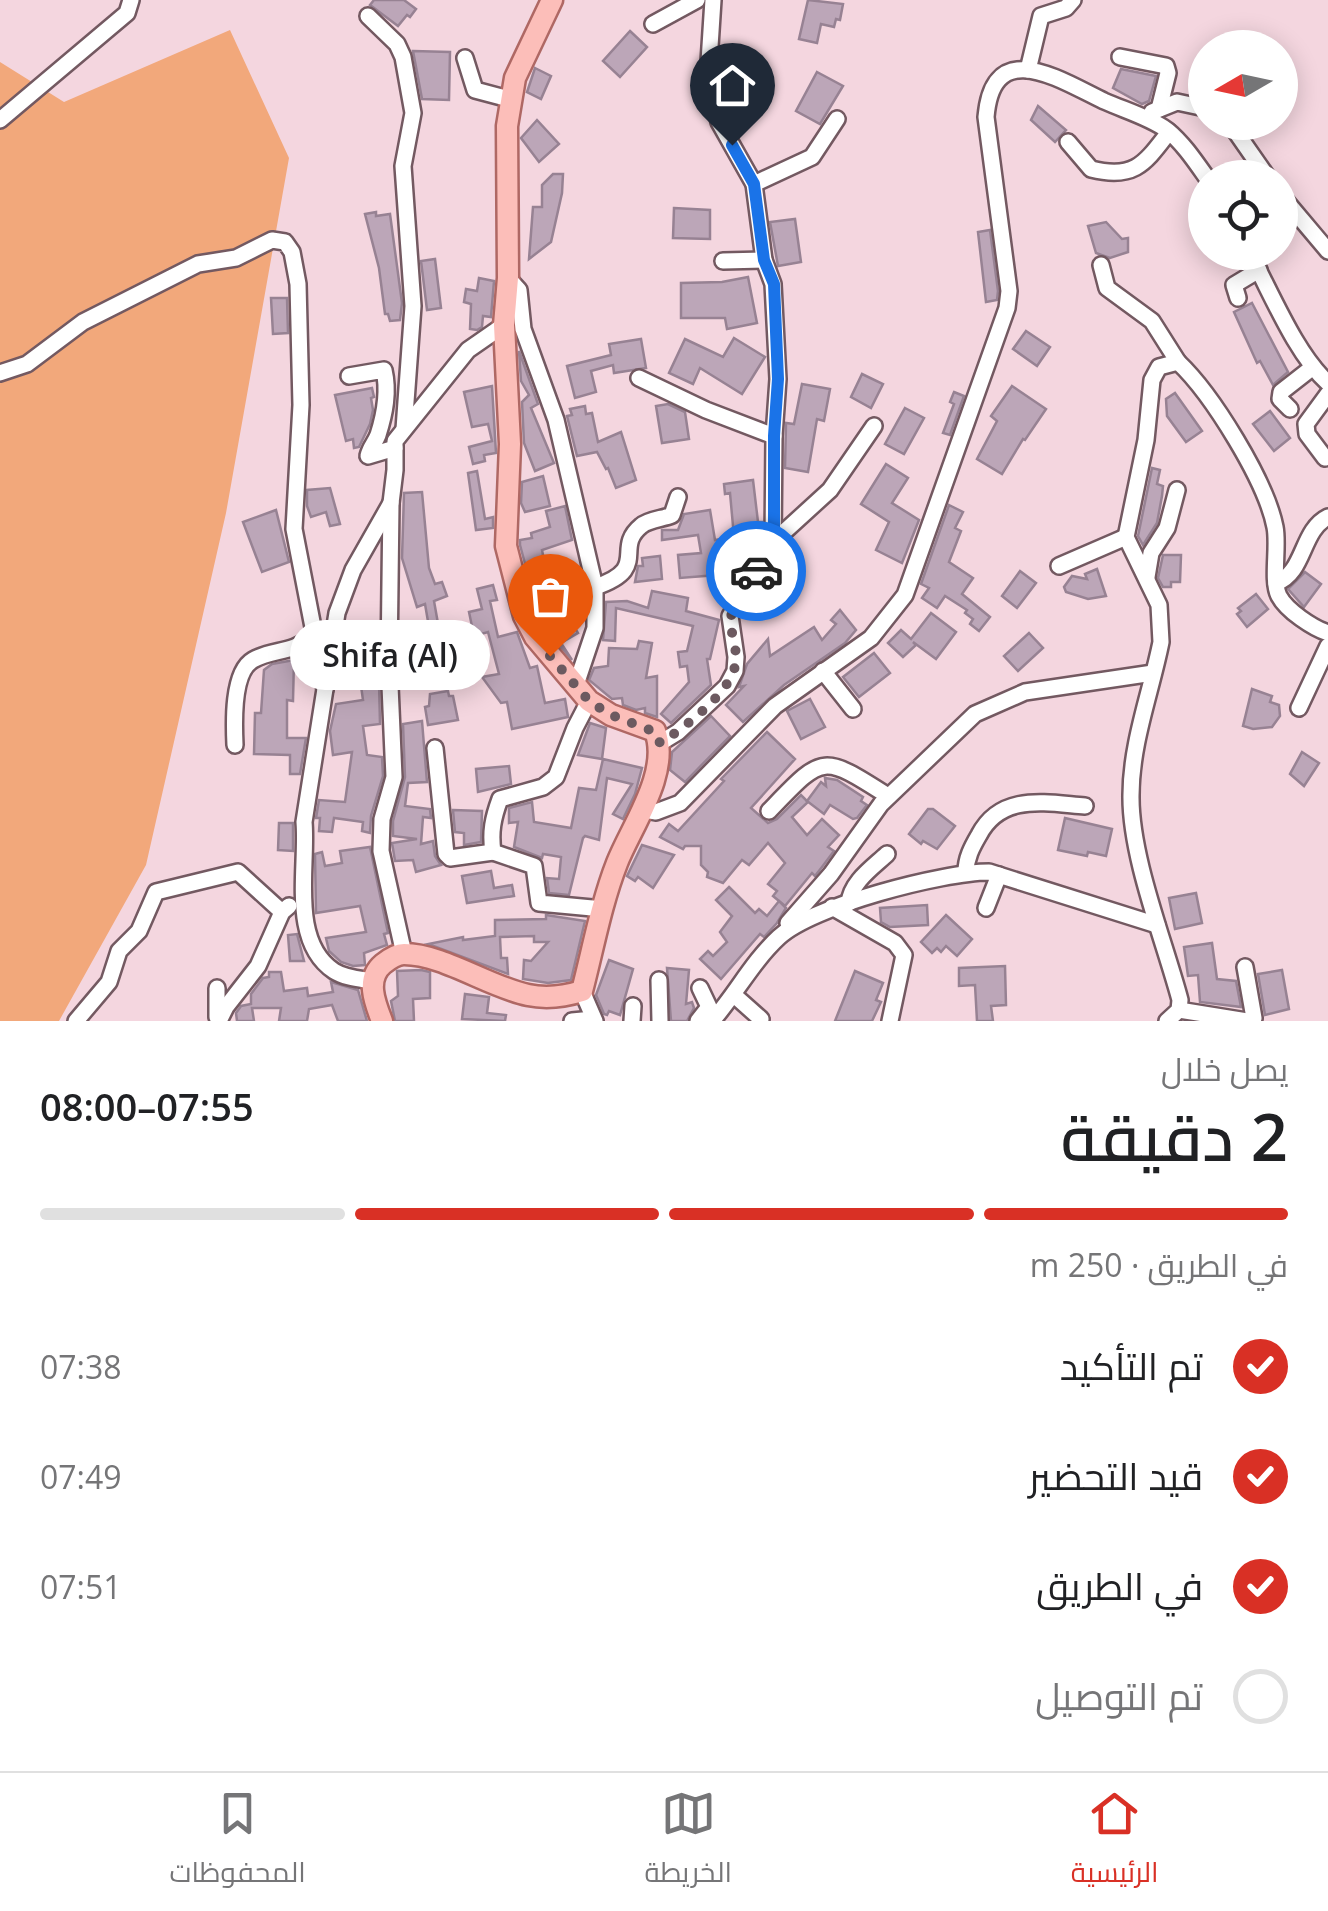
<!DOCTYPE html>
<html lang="ar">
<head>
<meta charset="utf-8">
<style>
	:root { --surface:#fff; --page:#f6f6f6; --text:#202124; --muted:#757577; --line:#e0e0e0; --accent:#d93025 }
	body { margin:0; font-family:"Open Sans",Cairo,sans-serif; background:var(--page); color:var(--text); direction:rtl; height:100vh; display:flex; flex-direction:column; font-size:38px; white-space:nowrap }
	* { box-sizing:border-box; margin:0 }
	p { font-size:32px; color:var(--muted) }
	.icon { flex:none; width:55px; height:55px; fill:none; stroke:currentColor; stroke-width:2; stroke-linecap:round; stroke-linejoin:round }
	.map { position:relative; height:1021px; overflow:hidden; direction:ltr }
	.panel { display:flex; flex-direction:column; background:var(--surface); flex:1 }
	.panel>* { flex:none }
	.needle { width:65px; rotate:261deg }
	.controls { position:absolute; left:1188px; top:30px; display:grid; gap:20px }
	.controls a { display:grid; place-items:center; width:110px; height:110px; border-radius:50%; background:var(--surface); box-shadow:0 5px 25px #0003; font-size:50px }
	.pin { position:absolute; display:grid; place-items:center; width:85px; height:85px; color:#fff; margin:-102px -42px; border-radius:50% 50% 50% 0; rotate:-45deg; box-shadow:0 0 10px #0007 }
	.pin .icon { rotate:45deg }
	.courier { position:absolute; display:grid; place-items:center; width:100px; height:100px; margin:-50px; border:8px solid #1a73e8; border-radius:50%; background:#fff; color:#222; box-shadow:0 2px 12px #0007 }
	.bubble { position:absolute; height:70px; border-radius:35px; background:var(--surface); box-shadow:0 5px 25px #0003; font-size:32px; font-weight:600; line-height:70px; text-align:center; direction:rtl }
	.head em { font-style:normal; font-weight:600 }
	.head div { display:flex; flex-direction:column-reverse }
	.head { display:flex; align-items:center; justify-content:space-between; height:170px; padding:0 40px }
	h1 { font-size:65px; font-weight:600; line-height:75px }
	.bar { display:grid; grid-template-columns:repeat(4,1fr); gap:15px 10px; align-content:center; height:120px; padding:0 40px }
	.bar i { height:12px; border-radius:8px; background:var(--line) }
	.bar .on { background:var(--accent) }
	.bar p { grid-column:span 4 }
	ol { padding:0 40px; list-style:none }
	li { display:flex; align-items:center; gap:30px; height:110px }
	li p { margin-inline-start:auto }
	li .icon { padding:10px; border-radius:50%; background:var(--accent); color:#fff; stroke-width:4 }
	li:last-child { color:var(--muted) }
	li i { width:55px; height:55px; border:5px solid var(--line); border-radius:50% }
	.tabs { display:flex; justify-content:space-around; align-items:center; height:140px; border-top:2px solid var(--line); background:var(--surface); font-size:28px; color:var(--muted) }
	.tabs a { display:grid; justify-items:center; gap:5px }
	.tabs .on { color:var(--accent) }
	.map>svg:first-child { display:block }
</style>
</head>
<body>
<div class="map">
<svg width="1328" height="1021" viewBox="0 0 1328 1021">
	<rect width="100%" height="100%" fill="#f4d6df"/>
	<!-- green -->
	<polygon fill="#f2a87b" points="230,30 289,158 226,513 146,865 59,1021 0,1021 0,62 64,102"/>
	<!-- building -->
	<g fill="#bca6b8" stroke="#978293" stroke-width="2.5">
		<polygon points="374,0 404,0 416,9 410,17 407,15 398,26 370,5"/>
		<polygon points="808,0 843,4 840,20 836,19 834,27 821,24 817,43 799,39"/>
		<polygon points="630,31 647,47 620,77 603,61"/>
		<polygon points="413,51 450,52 449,100 422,99"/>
		<polygon points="535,68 551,76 541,99 527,92"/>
		<polygon points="1121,69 1156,76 1149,101 1142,104 1113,88"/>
		<polygon points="817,72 843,86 820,124 796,111"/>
		<polygon points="1038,106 1066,130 1055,142 1031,120"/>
		<polygon points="537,120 559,144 539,162 521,138"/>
		<polygon points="553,174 563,174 562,193 551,242 529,259 533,207 542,207 542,185"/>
		<polygon points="674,208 710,210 710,239 673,238"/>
		<polygon points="376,212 376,216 390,214 402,303 400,320 390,321 388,314 385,314 379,268 365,214"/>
		<polygon points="795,219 801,262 778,266 770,222"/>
		<polygon points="1106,222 1122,239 1128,238 1128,252 1110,258 1096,253 1088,226"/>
		<polygon points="990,230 998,291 997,300 986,302 978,232"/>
		<polygon points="435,259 441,308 427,310 421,261"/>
		<polygon points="748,277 757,323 727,329 725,318 681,318 681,283 722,282"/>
		<polygon points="479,278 494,281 491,317 483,316 482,327 477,330 470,329 471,304 464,302 466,289 477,291"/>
		<polygon points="271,298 287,298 288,333 273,334"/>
		<polygon points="1252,303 1288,372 1273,385 1260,361 1257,363 1234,312"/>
		<polygon points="1026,331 1050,347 1037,366 1013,349"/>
		<polygon points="734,338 765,357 742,394 700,368 693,384 669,373 685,339 723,357"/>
		<polygon points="641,339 646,368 614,373 613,365 591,371 596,392 575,398 567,366 611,355 609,344"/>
		<polygon points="519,351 538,404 531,408 554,463 535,471 524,443 522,402 529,395 521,381"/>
		<polygon points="862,374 883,384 871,408 851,397"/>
		<polygon points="802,384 830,389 824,421 817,419 808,472 785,468 786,423 794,424"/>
		<polygon points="492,386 496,453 484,455 485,461 473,464 469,447 492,441 488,424 472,427 464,392"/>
		<polygon points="1012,386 1046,409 1025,440 1023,439 1002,474 977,459 997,421 991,416"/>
		<polygon points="372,388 374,397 371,398 373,410 370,424 359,447 354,448 353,439 346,441 335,395"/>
		<polygon points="954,392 964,396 950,435 943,433 954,404 950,402"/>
		<polygon points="1175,393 1202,431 1186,442 1167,416 1166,399"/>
		<polygon points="668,404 685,412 689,439 662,443 656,406"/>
		<polygon points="585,406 586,414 592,413 598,442 621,432 636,480 616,488 608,468 606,469 597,452 577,456 567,416 572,415 570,409"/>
		<polygon points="905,408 924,418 904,454 885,444"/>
		<polygon points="1270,411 1290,438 1274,451 1253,424"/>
		<polygon points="886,464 908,478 892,503 919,520 902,563 876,550 889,522 861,504"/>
		<polygon points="1152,468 1160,470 1157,484 1163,486 1162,496 1157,523 1143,545 1138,536"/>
		<polygon points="477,471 485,519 493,517 493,528 476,530 468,473"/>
		<polygon points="543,476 550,506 525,512 521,503 522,482"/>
		<polygon points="753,480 758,522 762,522 762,539 757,548 715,554 717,575 680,578 678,555 701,553 698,535 662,540 662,530 678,530 684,514 710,510 715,540 734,537 730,493 725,494 724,484"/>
		<polygon points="330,488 340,524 330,526 326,512 311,517 307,506 307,490"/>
		<polygon points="422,492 429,568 435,584 442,582 447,596 434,601 442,646 422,650 419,635 430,633 425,604 417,607 402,558 404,493"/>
		<polygon points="949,505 963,512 955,528 961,531 949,562 973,578 962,594 990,617 979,631 970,624 973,619 965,613 967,610 945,596 937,608 922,598 929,588 921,584"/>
		<polygon points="565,506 572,540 542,550 546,570 564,577 567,597 557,598 578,633 561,643 572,660 546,629 537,611 530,570 527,571 520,545 520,540 532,538 531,533 550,527 546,511"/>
		<polygon points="276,510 289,562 262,572 243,522"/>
		<polygon points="1163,555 1181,555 1180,582 1171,582 1171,587 1163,587 1158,578"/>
		<polygon points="660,556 662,579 635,582 638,566 643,566 642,558"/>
		<polygon points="1097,569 1106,596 1088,599 1066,592 1064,587 1072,576 1087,579 1085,574"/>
		<polygon points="1020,571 1036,583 1017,608 1002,596"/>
		<polygon points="1305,572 1321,584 1304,607 1288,589"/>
		<polygon points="493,585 497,600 490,601 498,637 517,632 530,668 537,666 545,703 565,699 568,717 512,729 507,702 501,703 482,677 499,674 488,632 474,636 469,612 482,609 477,589"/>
		<polygon points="652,591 688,598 686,611 719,620 710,659 707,659 711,685 671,723 661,714 689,682 687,666 680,667 678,652 687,651 693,626 616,608 615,641 603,640 606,602 627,601 648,608"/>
		<polygon points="1256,594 1268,609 1247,627 1237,614 1241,611 1238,608"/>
		<polygon points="840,610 856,630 845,643 784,685 743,722 726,705 744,686 739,687 747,664 768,639 770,656 814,627 822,640 836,624 831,620"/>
		<polygon points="931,613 956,632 936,659 913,642 916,645 903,657 888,643 901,630 911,639"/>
		<polygon points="1029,633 1043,648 1018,671 1004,656"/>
		<polygon points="355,639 378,639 380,724 363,726 367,755 382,757 383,776 371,816 370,833 362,831 363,822 334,818 332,832 319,831 320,818 316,818 319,800 345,802 352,752 333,755 330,731 336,704 363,700 360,679 354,679"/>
		<polygon points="639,641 652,643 646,678 657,676 657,717 645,713 645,708 636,710 623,705 622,698 612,699 589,680 594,668 608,666 609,648 637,649"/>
		<polygon points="874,653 890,673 859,697 843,677"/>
		<polygon points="419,659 422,674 415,675 416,680 403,683 400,663"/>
		<polygon points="294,660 293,701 287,700 287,738 306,738 300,774 290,774 290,755 254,754 255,713 261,713 264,670 272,664"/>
		<polygon points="1252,689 1272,696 1270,702 1279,705 1280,716 1272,727 1253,729 1243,726"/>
		<polygon points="448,691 449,696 453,696 458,720 428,725 425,707 429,706 430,694"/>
		<polygon points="810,699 825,727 801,739 787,711"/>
		<polygon points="711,716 730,736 685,782 670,770 672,752"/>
		<polygon points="422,721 427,782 408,783 405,806 430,809 431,818 423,817 421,844 433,841 435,856 441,865 416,872 413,860 395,861 392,843 417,839 393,836 393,821 405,777 403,724"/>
		<polygon points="590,723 606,728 602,759 578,755"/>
		<polygon points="767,732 795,759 751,808 768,823 777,819 801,795 808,802 792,817 807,835 822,819 839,835 828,847 834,851 822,867 815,876 812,873 785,906 773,896 777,891 768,884 785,863 768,843 749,865 742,860 723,883 707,877 708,872 701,865 701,846 685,846 683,849 660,837 669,824 678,831 724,781 721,779"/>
		<polygon points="1302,752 1319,763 1304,786 1290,774"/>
		<polygon points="603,759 642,768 635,794 623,819 613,814 632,784 607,778 599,840 585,836 583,838 569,895 549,893 547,878 559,879 561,857 543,854 542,858 514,847 518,822 509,823 509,808 532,802 534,822 571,828 579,788 596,790"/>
		<polygon points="509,766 511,784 478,792 476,769"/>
		<polygon points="825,778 837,780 863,797 861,801 867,805 857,818 853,819 830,805 824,814 807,801 821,782 826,786"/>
		<polygon points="928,809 933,809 955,826 937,849 923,841 921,844 909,834"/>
		<polygon points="453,810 482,811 481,842 464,845 464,833 455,832"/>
		<polygon points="1065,818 1112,829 1106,856 1088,852 1087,856 1058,850"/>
		<polygon points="279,823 293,823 293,851 278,850"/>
		<polygon points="642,845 674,855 653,888 638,877 635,881 627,876"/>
		<polygon points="370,847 388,933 384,934 387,945 364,953 365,965 353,966 341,962 329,951 326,938 366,932 360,906 316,913 315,854 322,852 325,866 342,863 340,851"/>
		<polygon points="491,871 494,888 512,885 514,896 467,903 462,876"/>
		<polygon points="729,887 755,913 759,909 767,916 779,901 786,908 777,923 764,937 760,934 721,979 700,959 708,951 713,956 727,942 720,932 732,916 716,900"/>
		<polygon points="1196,893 1202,923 1175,929 1169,898"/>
		<polygon points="927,905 928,925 890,927 881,922 880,908"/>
		<polygon points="546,915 585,921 571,980 548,983 523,979 524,960 531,961 548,942 534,942 534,936 500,937 501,958 507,958 508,974 428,944 463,937 463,940 495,936 495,920 546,919"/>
		<polygon points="946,915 972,939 957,956 946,946 941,952 937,948 932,953 921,942"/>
		<polygon points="297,934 304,961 290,961 288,935"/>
		<polygon points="1212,943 1217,979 1236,981 1241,1007 1200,1002 1198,975 1188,976 1184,947"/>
		<polygon points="609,960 633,969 620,1015 609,1011 607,1015 604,1014 596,995"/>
		<polygon points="1005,966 1006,1005 991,1006 993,1021 977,1021 975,985 959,986 959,968"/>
		<polygon points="667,968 689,970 686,1004 692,1002 694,1008 687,1021 671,1021"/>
		<polygon points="421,970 430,972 430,998 413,999 414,1021 395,1021 391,1001 398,996 397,971"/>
		<polygon points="1282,970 1289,1009 1265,1015 1258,974"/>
		<polygon points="855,971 883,983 876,1000 881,1002 872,1021 835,1021"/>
		<polygon points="269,972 281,972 284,991 307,988 308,996 333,992 331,982 358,990 367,1021 338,1021 332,1005 309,1009 307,1021 279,1021 281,1008 252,1008 254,1021 237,1021 236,1013 241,1006 251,1004 251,994 263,978 269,977"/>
		<polygon points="465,994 489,997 487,1013 506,1015 505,1021 462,1019"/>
	</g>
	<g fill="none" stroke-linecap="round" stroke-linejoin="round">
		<defs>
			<g id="minor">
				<polyline points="368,16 397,44 403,57 413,113 403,166 413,306 404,429"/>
				<polyline points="653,24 697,0"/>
				<polyline points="1120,57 1166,66 1168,73 1159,109"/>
				<polyline points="465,58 475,90 509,99"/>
				<polyline points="1028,70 1041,16 1066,8 1073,0"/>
				<polyline points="1152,112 1177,102 1205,108"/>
				<polyline points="0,120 127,13 131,0"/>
				<polyline points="1229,122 1268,178"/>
				<path d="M1068,142l23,27c44,11 54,-6 78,-37"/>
				<polyline points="754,184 812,157 837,119"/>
				<polyline points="1280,194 1328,251"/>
				<path d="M1249,252c22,40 46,101 79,131"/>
				<polyline points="723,261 764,260"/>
				<polyline points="1101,265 1107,288 1152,321 1178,362"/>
				<polyline points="508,278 519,290 523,329 556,420 595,587 595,628 576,685"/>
				<polyline points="1238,298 1234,285 1259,270"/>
				<polyline points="0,373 27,364 83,322 198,264 236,258 272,240 285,242 292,252 298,284 301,405 294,529 325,689"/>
				<path d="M349,376l35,-6c5,22 1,43 -6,65 -3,8 -8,12 -10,21l27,-8"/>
				<polyline points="639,378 706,410 774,436"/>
				<polyline points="1290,409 1280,399 1281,392 1313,367"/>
				<polyline points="1325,458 1307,434 1306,424 1328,394"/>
				<polyline points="773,542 830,490 874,426"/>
				<polyline points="1059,566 1126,537"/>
				<polyline points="1147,577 1151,553 1167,528 1177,490"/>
				<path d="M1276,583c29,-10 25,-53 52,-66"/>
				<path d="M595,587c56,-19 18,-38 46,-61 8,-7 22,-7 31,-11l6,-18"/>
				<polyline points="823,671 853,709"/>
				<path d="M589,701l-14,27 -19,49 -13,10 -43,12c-7,19 -10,33 -7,53l41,14 5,37 64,6"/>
				<polyline points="1299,708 1328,646"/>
				<polyline points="660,743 678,732 727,686 735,671 736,657 730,616 773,542 774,436 778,379 773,284 764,260 754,184 719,122 715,105 709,62 713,0"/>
				<path d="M235,745c-1,-21 -3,-73 18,-85 21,-12 37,-5 60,-24"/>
				<polyline points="435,748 446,854 450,858 493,852"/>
				<path d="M645,810l11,2 24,-9 95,-97 96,-68 34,-43 102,-287 2,-17 -23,-174c7,-82 74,-37 118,-16 20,9 45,16 63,29 16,13 28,31 40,48"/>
				<path d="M769,811c54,-56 52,-58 119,-15"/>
				<path d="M966,872c0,-14 6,-25 13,-37 22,-42 66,-32 106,-29"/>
				<path d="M849,903c2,-21 23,-35 38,-49"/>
				<polyline points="832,907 895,943 904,955 890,1021"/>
				<polyline points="986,908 999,875"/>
				<polyline points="788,923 831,874 881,804 975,714 1025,692 1153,673"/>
				<polyline points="404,954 381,851 382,819 394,777 389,663 391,503 395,470 395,441 468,350 504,325"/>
				<polyline points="1245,967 1254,1018 1251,1021"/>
				<polyline points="659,980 660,1021"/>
				<path d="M372,981c-12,-2 -27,-3 -38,-10 -45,-30 -26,-104 -30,-149l33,-209 16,-43 38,-67"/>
				<polyline points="582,991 595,1021"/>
				<polyline points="734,995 761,1019"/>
				<polyline points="1179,1010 1247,1021"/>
				<polyline points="217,1017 217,988"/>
				<polyline points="76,1021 109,982 119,951 139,931 156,892 238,872 282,912"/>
				<polyline points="219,1021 226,1007 258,966 282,912 289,906"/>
				<polyline points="572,1021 593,1019"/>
				<polyline points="632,1021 633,1006"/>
				<polyline points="698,1021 709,1007 700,988"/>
				<path d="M712,1021c24,-27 40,-59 67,-84 33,-31 164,-65 210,-65l168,53"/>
				<path d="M1167,1021l12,-11 1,-10c-16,-60 -50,-144 -49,-205 0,-52 20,-103 30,-153l-2,-37 -33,-68 20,-97 6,-60 7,-13 19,-5c34,32 88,119 97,165 4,19 -4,54 4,69 8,15 34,32 49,37"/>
			</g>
			<path id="major" d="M382,1021c-7,-18 -17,-42 1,-57 5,-4 13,-10 21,-10 39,0 85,33 124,41 19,4 35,2 54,-4 11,-42 19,-87 35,-128 14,-36 54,-91 38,-132l-44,-16 -22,-14 -54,-64 -11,-21 -18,-70 4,-102 -6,-119 4,-47 -1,-152 8,-48 37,-78"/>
		</defs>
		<!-- minor casing -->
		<use href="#minor" stroke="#735961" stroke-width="20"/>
		<!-- major casing -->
		<use href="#major" stroke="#af6864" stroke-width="25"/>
		<!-- minor -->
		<use href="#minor" stroke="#fff" stroke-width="15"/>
		<!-- major -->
		<use href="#major" stroke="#fcbeb9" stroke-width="20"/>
	</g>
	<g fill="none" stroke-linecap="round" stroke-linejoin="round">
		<!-- done -->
		<path stroke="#6c5a60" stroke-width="10" stroke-dasharray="0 18" d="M550,656l39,45 22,14 44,17 5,11c23,-14 70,-50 75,-77 3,-13 -2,-26 -4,-39 -3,-20 14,-40 25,-56"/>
		<!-- route -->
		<polyline stroke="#1a73e8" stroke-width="12" points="732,145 754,184 764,260 774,284 778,379 774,436 774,542 756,571"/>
	</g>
</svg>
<div class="controls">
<a><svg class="needle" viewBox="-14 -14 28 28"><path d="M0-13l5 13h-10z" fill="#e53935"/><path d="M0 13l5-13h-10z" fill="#757577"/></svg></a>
<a><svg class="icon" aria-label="locate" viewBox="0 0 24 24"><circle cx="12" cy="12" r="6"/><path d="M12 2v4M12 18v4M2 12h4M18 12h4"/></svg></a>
</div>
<div class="pin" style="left:550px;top:656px;background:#ea580c"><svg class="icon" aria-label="bag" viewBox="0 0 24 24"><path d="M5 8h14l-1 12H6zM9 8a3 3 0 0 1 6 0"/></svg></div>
<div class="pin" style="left:732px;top:145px;background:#1f2937"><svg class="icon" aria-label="home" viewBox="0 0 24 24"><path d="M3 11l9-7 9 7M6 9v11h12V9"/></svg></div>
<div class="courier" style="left:756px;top:571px"><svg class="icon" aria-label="car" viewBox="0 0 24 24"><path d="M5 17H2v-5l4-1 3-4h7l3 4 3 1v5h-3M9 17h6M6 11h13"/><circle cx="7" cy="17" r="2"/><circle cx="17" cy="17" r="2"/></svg></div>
<div class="bubble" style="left:290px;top:620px;width:200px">Shifa (Al)</div>
</div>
<section class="panel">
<div class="head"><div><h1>2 دقيقة</h1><p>يصل خلال</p></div><em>07:55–08:00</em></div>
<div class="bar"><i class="on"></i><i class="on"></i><i class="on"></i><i></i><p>في الطريق · 250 m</p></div>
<ol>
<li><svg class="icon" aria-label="check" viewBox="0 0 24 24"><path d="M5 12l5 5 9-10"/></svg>تم التأكيد<p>07:38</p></li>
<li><svg class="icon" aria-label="check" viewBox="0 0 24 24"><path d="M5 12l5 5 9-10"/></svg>قيد التحضير<p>07:49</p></li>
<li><svg class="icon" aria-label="check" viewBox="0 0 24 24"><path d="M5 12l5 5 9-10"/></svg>في الطريق<p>07:51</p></li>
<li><i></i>تم التوصيل</li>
</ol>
</section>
<nav class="tabs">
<a class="on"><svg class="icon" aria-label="home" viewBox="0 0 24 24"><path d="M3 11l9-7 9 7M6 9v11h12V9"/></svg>الرئيسية</a>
<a><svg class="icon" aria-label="map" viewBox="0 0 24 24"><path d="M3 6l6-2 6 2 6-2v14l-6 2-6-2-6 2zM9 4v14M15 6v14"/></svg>الخريطة</a>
<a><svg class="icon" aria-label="saved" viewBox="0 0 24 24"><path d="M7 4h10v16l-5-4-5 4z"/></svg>المحفوظات</a>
</nav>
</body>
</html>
